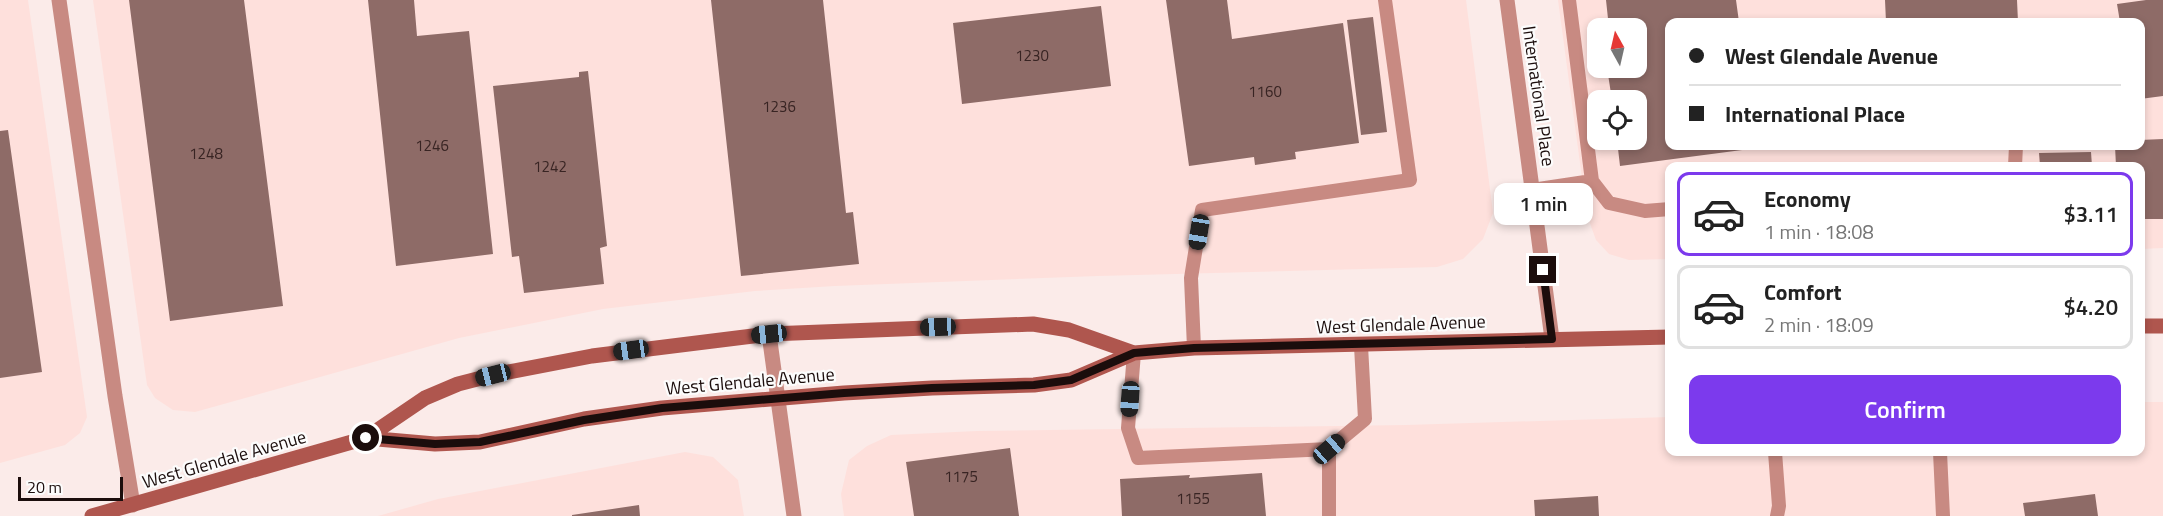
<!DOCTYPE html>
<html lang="en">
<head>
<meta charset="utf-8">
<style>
  body { margin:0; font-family:"Titillium Web",sans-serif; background:#f2f2f2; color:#222; height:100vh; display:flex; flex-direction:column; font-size:22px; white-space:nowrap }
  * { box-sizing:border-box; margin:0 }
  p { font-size:20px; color:#767676 }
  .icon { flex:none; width:33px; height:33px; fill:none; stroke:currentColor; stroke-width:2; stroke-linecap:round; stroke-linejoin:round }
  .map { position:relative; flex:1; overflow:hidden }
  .side { position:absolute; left:1665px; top:162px; width:480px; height:294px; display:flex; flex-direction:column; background:#fff; border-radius:12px; box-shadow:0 3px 9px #0003 }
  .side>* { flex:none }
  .banner { position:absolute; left:1665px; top:18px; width:480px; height:132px; border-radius:12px; box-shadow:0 3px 9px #0003; display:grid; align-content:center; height:132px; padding:0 24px; background:#fff }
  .needle { width:39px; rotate:352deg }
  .fabs { position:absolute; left:1587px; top:18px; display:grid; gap:12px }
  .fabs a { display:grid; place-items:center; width:60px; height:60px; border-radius:12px; background:#fff; box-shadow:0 3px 9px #0003; font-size:30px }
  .scale { position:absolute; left:18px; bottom:15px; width:105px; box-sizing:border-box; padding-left:6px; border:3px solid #1b0d0c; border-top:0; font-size:16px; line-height:21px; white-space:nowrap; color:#1b0d0c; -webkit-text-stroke:4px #fcfcfc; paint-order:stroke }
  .end { position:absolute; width:27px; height:27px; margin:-14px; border:8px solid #1b0d0c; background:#fff; box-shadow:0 0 0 3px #fff }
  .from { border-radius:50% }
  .bubble { position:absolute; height:42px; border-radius:12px; background:#fff; box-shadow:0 3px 9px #0003; font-size:20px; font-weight:600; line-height:42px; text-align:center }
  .car { position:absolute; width:18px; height:36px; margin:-18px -9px; border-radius:8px; box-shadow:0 0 4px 2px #0007; background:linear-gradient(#222 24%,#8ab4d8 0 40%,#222 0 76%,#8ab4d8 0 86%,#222 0) }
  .banner b { display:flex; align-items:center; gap:21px; height:57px; font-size:22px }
  .banner b+b { border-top:2px solid #e0e0e0 }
  .banner i { width:15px; height:15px; background:#222 }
  ul { padding:10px 0 0; list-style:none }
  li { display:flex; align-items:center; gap:18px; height:84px; margin:0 12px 9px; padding:0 12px; border:3px solid #e0e0e0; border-radius:12px }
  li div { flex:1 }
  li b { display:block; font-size:22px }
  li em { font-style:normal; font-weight:600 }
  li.current { border-color:#7c3aed }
  li>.icon { width:54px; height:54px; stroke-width:1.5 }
  .action { display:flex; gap:12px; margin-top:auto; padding:12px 24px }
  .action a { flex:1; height:69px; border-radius:12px; background:#7c3aed; color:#fff; font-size:24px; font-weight:600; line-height:69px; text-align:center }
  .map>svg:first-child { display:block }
  .built { fill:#fee0dc; fill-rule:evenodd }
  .building { fill:#8e6b67 }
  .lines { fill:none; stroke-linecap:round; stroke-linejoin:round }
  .service { stroke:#c88a82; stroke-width:14 }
  .minor { stroke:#c88a82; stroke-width:15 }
  .tertiary { stroke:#c88a82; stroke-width:15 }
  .secondary { stroke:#af564e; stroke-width:15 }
  .route { stroke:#1b0d0c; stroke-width:8 }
  .labels { text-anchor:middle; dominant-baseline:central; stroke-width:4.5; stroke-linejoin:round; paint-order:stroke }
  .number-label { font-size:15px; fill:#382423 }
  .street-label { font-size:18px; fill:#1b0d0c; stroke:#fcfcfc }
</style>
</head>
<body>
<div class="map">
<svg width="2163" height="516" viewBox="0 0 2163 516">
  <rect width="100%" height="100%" fill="#fbebe9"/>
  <path class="built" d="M 0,0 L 28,0 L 87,417 L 80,433 L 65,445 L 0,463 Z
    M 93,0 L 1466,0 L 1493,213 L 1483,239 L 1463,259 L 1437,267 L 1098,276 L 835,286 L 755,291 L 603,309 L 459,338 L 195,412 L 173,410 L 155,398 L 147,385 Z
    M 1558,0 L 2163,0 L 2163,248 L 2141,249 L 2140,166 L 1670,166 L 1669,259 L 1629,260 L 1609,254 L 1596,240 L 1587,215 ZM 1670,22 L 2140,22 L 2140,146 L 1670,146 ZM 1598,28 L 1636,28 L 1636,68 L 1598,68 ZM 1598,100 L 1636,100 L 1636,140 L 1598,140 Z
    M 2141,402 L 2163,402 L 2163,516 L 844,516 L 841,494 L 849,460 L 867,446 L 891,435 L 977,431 L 1406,425 L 1669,417 L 1670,452 L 2140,452 Z
    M 685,452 L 713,457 L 738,480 L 744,516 L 378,516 L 438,499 Z"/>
  <path class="building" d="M 129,0 L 244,0 L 283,306 L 170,321 Z
    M 368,0 L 414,0 L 417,36 L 469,31 L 493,254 L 396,266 Z
    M 711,0 L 823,0 L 846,213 L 853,212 L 859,264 L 741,276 Z
    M 1166,0 L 1227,0 L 1232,39 L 1343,23 L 1359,143 L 1295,152 L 1296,159 L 1255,165 L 1254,157 L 1189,166 Z
    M 1606,0 L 1736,0 L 1739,22 L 1670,22 L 1670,146 L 1765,147 L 1620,166 L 1617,140 L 1636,140 L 1636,100 L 1612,100 L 1607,68 L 1636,68 L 1636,28 L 1609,28 Z
    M 1885,0 L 2017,0 L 2018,22 L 1886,22 Z
    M 2146,0 L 2163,0 L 2163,96 L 2140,99 L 2140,22 L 2120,22 L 2117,4 Z
    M 1101,6 L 1111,86 L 962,104 L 953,23 Z
    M 1373,17 L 1387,132 L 1361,135 L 1347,20 Z
    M 588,71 L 607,246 L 600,248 L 604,284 L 524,293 L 519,256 L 512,257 L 493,86 L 579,77 L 579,72 Z
    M 8,130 L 42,372 L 0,378 L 0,131 Z
    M 2163,139 L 2163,219 L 2140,219 L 2140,166 L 2116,166 L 2115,146 L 2140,146 L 2140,140 Z
    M 2091,152 L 2092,166 L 2040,166 L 2039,153 Z
    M 1010,448 L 1019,516 L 914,516 L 906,462 Z
    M 1262,473 L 1266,516 L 1122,516 L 1120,479 L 1190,475 L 1189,478 Z
    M 2095,494 L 2098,516 L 2025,516 L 2023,503 Z
    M 1598,496 L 1599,516 L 1535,516 L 1534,500 Z
    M 639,505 L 640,516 L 572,516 L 572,515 Z"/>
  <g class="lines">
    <path class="service" d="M 1569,0 L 1592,181 L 1609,203 L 1645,211 L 1670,209
      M 2015,166 L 2016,146
      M 1532,190 L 1592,181
      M 1194,348 L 1191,278 L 1202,210 L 1410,180 L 1385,0
      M 1134,353 L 1128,428 L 1138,458 L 1329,449 L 1365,419 L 1361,346
      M 1775,452 L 1779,506 L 1777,516
      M 1940,452 L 1943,516
      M 1329,516 L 1329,449"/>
    <path class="minor" d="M 59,0 L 115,396 L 133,505
      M 1507,0 L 1552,339"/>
    <path class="tertiary" d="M 769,334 L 794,516"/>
    <path class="secondary" d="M 2140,326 L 2163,326
      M 366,438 L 435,444 L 480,442 L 584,419 L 662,408 L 844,393 L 932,388 L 1034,385 L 1071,380 L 1134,353 L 1194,348 L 1670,337
      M 92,516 L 366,438 L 425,398 L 458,384 L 493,375 L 592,356 L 769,334 L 1033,324 L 1069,330 L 1134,353"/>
  </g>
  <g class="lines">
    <path class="route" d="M 366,438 L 435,444 L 480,442 L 584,420 L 662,408 L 844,393 L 932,388 L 1034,385 L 1071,380 L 1134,353 L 1194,348 L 1552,339 L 1543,270"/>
  </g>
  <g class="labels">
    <g class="number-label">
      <text x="1032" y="55">1230</text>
      <text x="1265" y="91">1160</text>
      <text x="779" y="106">1236</text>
      <text x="432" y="145">1246</text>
      <text x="206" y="153">1248</text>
      <text x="550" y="166">1242</text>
      <text x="961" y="476">1175</text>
      <text x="1193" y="498">1155</text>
    </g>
    <g class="street-label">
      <text transform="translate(1539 96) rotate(82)">International Place</text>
      <text transform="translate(1401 324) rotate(-2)">West Glendale Avenue</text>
      <text transform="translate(750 381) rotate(-5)">West Glendale Avenue</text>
      <text transform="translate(224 459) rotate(-16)">West Glendale Avenue</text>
    </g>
  </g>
</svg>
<div class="fabs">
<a><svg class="needle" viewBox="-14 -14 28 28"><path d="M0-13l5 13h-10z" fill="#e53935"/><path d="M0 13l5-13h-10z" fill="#767676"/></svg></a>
<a><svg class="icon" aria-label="locate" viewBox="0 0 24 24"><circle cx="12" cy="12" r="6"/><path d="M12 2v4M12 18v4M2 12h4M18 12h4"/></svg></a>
</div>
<div class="scale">20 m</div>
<i class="end from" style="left:366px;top:438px"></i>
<i class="end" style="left:1543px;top:270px"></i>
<div class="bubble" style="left:1494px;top:183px;width:99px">1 min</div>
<i class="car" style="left:1199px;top:232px;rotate:189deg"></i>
<i class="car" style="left:938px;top:327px;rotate:268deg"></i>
<i class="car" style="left:769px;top:334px;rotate:264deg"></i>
<i class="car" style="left:631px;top:350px;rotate:262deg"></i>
<i class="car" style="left:493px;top:375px;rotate:256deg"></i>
<i class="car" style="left:1130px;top:399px;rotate:184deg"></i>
<i class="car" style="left:1329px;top:449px;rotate:49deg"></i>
<div class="banner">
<b><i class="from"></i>West Glendale Avenue</b>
<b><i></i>International Place</b>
</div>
<section class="side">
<ul>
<li class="current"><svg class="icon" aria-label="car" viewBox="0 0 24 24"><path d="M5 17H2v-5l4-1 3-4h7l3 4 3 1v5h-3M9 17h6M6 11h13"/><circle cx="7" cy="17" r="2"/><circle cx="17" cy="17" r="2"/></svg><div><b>Economy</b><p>1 min · 18:08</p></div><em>$3.11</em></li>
<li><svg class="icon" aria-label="car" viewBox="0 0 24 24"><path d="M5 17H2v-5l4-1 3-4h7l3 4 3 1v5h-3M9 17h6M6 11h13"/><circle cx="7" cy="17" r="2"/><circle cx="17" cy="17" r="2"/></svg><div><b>Comfort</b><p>2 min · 18:09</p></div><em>$4.20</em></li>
</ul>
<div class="action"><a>Confirm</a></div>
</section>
</div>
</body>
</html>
